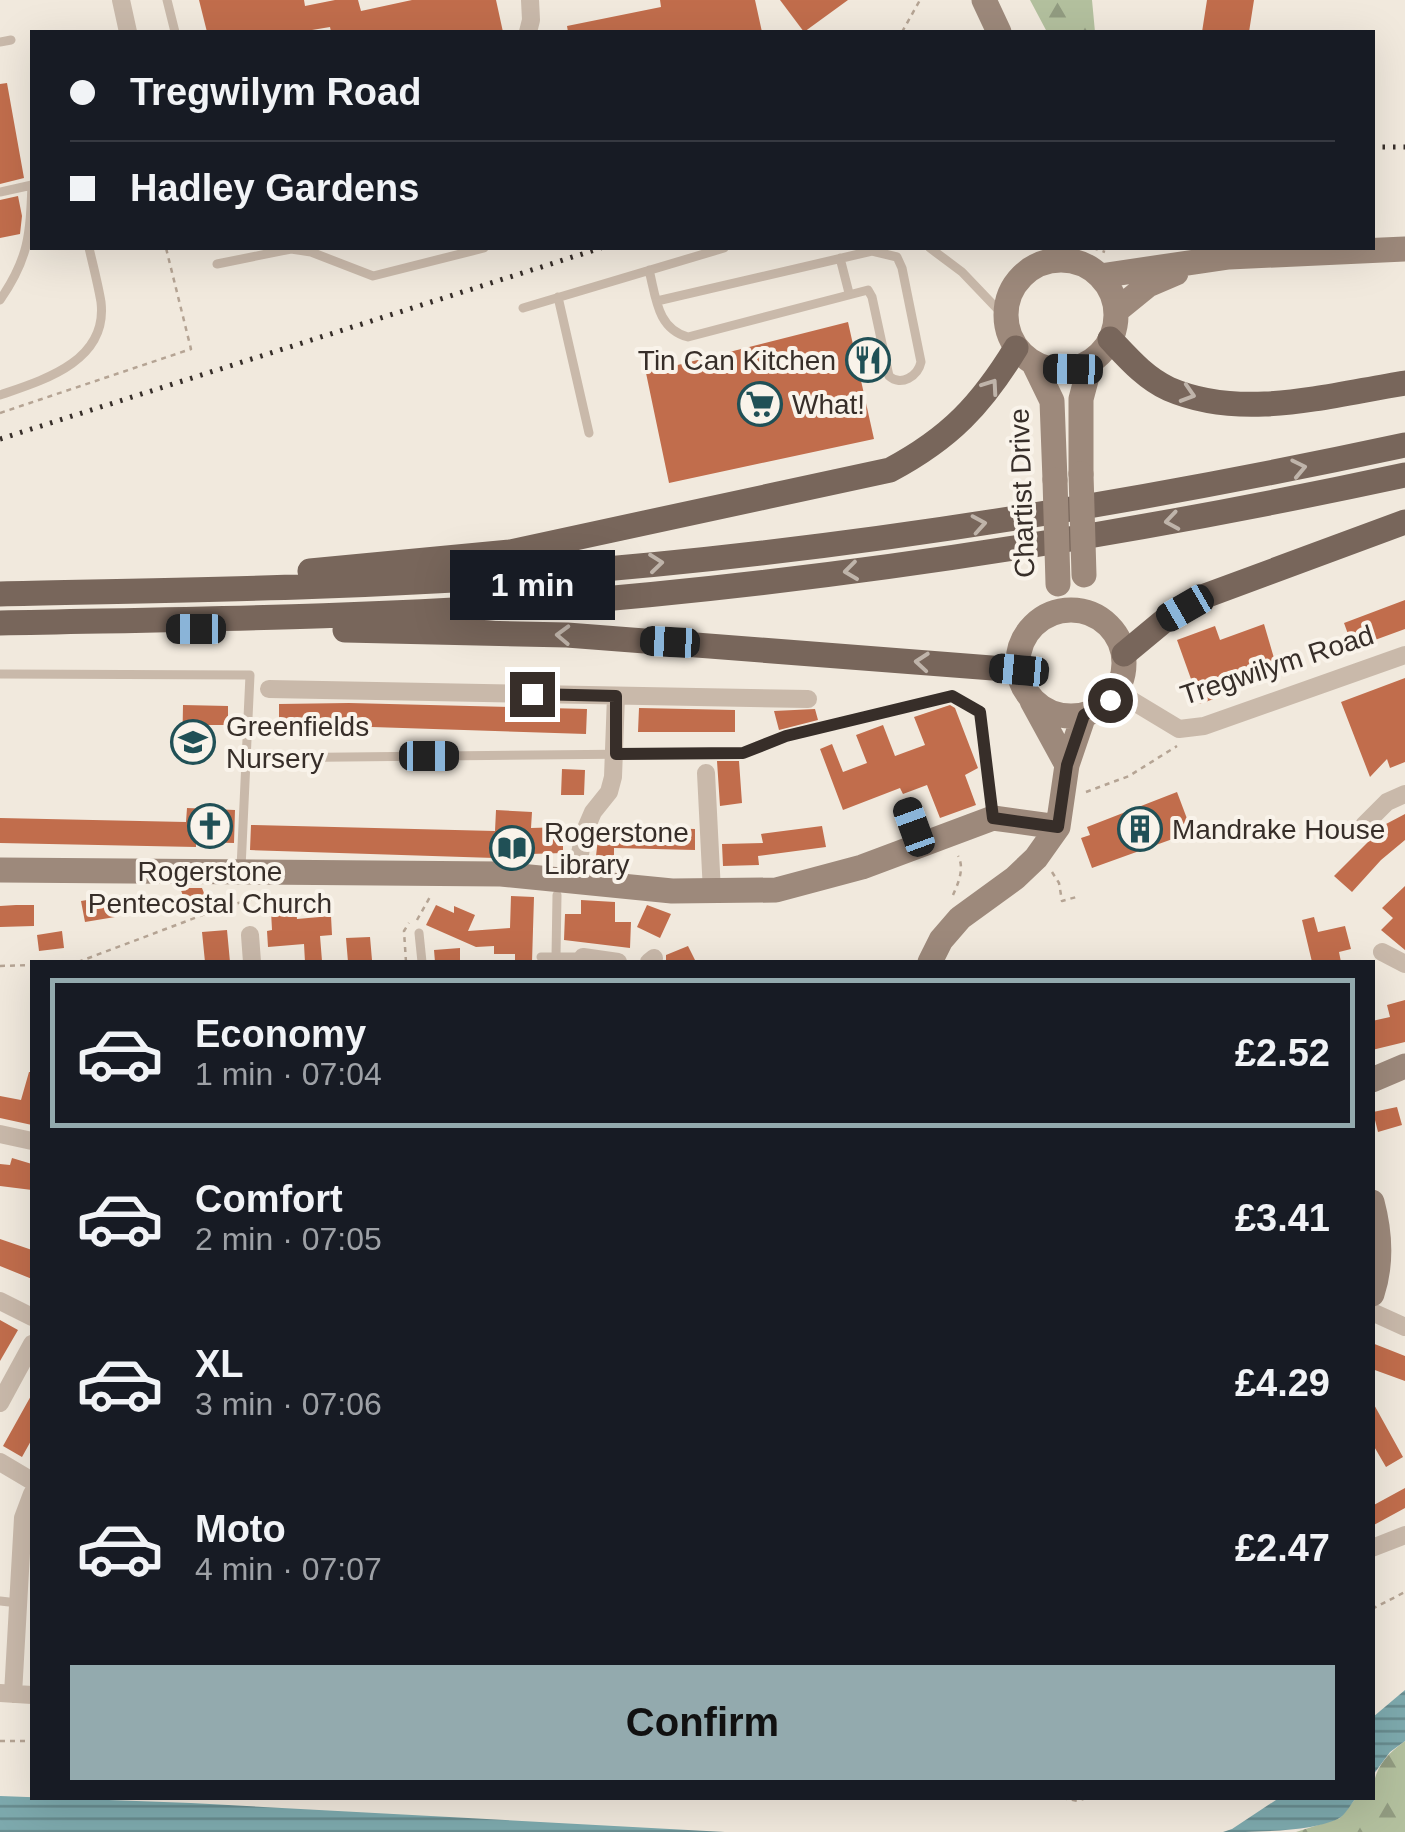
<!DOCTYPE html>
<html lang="en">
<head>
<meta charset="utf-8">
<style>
  body { margin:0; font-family:Arial,sans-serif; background:#242831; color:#f1f3f6; height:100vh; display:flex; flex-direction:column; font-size:38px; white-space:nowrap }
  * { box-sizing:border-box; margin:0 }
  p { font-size:32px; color:#9ea1a6 }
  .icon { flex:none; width:55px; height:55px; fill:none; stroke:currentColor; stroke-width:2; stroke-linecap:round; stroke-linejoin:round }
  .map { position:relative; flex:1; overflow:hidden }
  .drawer { position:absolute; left:30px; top:960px; width:1345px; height:840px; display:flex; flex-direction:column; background:#171b24; border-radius:0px; box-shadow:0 10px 40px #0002 }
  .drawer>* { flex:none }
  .hud { position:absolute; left:30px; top:30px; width:1345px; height:220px; border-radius:0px; box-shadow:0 10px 40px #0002; display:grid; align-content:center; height:220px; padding:0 40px; background:#171b24 }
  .end { position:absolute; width:45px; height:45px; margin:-22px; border:12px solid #372e29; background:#fff; box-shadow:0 0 0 5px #fff }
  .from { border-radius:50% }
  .bubble { position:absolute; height:70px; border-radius:0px; background:#171b24; box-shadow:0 10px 40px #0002; font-size:32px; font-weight:800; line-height:70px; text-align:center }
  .car { position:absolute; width:30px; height:60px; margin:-30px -15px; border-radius:12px; box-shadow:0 0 8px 2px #0007; background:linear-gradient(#222 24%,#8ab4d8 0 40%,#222 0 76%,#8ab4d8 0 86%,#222 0) }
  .hud b { display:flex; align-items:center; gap:35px; height:95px; font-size:38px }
  .hud b+b { border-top:2px solid #363941 }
  .hud i { width:25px; height:25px; background:#f1f3f6 }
  ul { padding:18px 0 0; list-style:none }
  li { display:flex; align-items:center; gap:30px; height:150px; margin:0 20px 15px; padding:0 20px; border:5px solid transparent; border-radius:0px }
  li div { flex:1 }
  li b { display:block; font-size:38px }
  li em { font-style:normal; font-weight:800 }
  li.selected { border-color:#93aaae }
  li>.icon { width:90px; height:90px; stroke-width:1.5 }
  .primary-button { display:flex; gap:20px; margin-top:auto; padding:20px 40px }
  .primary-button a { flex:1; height:115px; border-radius:0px; background:#93aaae; color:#111; font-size:40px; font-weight:800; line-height:115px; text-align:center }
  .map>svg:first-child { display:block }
  .forest { fill:url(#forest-firs) }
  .water { fill:url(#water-rules) }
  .building { fill:#c16d4c }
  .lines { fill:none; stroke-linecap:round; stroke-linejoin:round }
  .path { stroke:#b5a494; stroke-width:2.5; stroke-dasharray:5 5; stroke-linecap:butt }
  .lane { stroke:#c9b9aa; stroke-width:9 }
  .street { stroke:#c9b9aa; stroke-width:18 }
  .secondary { stroke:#9d897b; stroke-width:25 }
  .primary { stroke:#78665b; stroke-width:25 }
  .rail { stroke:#372e29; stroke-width:5; stroke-dasharray:2.5 8; stroke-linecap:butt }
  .secondary-bridge { stroke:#9d897b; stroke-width:25 }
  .oneway { stroke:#bfb4aa }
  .route { stroke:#372e29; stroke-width:12 }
  .labels { text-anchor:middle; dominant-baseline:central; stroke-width:8; stroke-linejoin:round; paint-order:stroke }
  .poi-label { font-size:28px; fill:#372e29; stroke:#f9f3ea; text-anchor:start }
  .street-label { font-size:28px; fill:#372e29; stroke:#f9f3ea }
</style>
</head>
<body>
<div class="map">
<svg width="1405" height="1832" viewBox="0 0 1405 1832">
  <defs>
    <pattern id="forest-firs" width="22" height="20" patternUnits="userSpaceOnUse" patternTransform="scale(2.5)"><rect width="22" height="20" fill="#b3c09e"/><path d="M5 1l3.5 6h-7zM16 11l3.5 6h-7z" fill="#929c81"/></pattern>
    <pattern id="water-rules" width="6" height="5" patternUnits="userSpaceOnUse" patternTransform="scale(2.5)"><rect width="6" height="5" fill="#7da9ad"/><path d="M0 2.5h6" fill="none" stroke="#678a8d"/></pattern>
  </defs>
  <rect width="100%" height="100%" fill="#f1e9dd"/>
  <path class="forest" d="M 1030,0 L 1092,0 L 1095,32 L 1047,32 Z
    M 1405,1741 L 1405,1832 L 1296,1832 L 1340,1818 L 1356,1798 L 1372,1798 C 1373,1771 1383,1757 1405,1741 Z"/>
  <path class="water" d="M 1405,1690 L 1405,1741 L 1390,1752 L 1373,1775 L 1373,1717 Z
    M 0,1796 L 191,1803 L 725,1832 L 0,1832 Z
    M 1279,1798 L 1356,1798 C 1351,1804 1347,1812 1341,1817 C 1317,1832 1254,1832 1223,1832 L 1232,1829 Z"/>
  <path class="building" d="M 199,0 L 304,0 L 305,6 L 335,0 L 358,0 L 361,11 L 412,0 L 496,0 L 503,32 L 331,32 L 330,27 L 300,32 L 207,32 Z
    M 660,0 L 755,0 L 762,32 L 568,32 L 567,26 L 661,7 Z
    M 780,0 L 848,0 L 804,32 Z
    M 1207,0 L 1254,0 L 1249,32 L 1202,32 Z
    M 7,83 L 24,178 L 0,184 L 0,84 Z
    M 18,196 L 22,216 L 20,234 L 0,238 L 0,200 Z
    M 848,322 L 874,439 L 669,483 L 646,373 Z
    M 1405,600 L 1405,629 L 1353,648 L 1344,623 Z
    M 1264,624 L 1279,675 L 1200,704 L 1177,640 L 1215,626 L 1220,640 Z
    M 1405,678 L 1405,762 L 1390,768 L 1387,759 L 1370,777 L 1341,702 Z
    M 349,703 L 587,709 L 586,734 L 372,727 L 279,729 L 279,704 Z
    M 183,705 L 228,706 L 228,725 L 205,725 L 204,760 L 182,759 Z
    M 950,705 L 955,708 L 978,768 L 965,775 L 976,805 L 940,818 L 927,785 L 903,794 L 900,788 L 843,810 L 820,749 L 832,744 L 843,772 L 867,763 L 856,735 L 883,725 L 895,756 L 925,745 L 914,717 Z
    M 639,708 L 735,710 L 735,732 L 638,732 Z
    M 815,709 L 818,720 L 779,730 L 774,711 Z
    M 717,761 L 739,761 L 742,803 L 720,806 Z
    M 562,769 L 585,770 L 584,795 L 561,795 Z
    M 1177,792 L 1192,832 L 1092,868 L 1081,838 L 1090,835 L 1087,827 Z
    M 187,808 L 235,810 L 234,843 L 196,842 L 196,847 L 0,843 L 0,818 L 186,822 Z
    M 496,810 L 532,812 L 531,828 L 563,827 L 563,853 L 530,854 L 529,859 L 250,850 L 251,825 L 495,831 Z
    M 1405,814 L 1405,840 L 1381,860 L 1352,892 L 1334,876 L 1386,824 Z
    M 822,826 L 826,847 L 758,856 L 759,865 L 723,866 L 722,844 L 763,843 L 761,834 Z
    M 625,827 L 695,829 L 695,850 L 614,848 L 614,856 L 596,856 L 599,830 L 625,830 Z
    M 1405,886 L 1405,950 L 1381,930 L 1393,918 L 1382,908 Z
    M 180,888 L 202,888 L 209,906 L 190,913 Z
    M 111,896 L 115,917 L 85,922 L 81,901 Z
    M 511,896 L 534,897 L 532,962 L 515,962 L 515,954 L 494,954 L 494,946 L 476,947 L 426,925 L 436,905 L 454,913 L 454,906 L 475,915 L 468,931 L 510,928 Z
    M 581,900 L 615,902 L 615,922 L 631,922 L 630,948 L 564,940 L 565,914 L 581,914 Z
    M 16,905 L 34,905 L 34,926 L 0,927 L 0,906 Z
    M 647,905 L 671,914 L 660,938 L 637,927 Z
    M 296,909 L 297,919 L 331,916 L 332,935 L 320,936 L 322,961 L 305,962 L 304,944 L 268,947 L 267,931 L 272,930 L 271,911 Z
    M 1314,917 L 1318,932 L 1345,926 L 1351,949 L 1339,952 L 1341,962 L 1312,962 L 1302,920 Z
    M 227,930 L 230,962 L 205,962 L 202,932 Z
    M 62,931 L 64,948 L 39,951 L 37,935 Z
    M 370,937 L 372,960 L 348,962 L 346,938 Z
    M 688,946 L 696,962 L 666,962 L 666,955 Z
    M 460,948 L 460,962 L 435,962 L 434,950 Z
    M 1405,1000 L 1405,1042 L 1372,1050 L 1372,1021 L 1390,1017 L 1387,1005 Z
    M 29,1072 L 32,1072 L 32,1125 L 0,1118 L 0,1096 L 21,1100 Z
    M 1397,1107 L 1402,1125 L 1378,1132 L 1373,1112 Z
    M 12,1158 L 32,1164 L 32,1190 L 0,1186 L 0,1164 L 10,1165 Z
    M 0,1239 L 32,1250 L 32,1279 L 0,1266 Z
    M 0,1320 L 18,1330 L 0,1361 Z
    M 1372,1343 L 1405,1356 L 1405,1381 L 1372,1369 Z
    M 32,1394 L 32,1439 L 22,1457 L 3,1446 Z
    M 1372,1401 L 1403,1457 L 1386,1467 L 1372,1443 Z
    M 1405,1488 L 1405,1508 L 1372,1526 L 1372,1506 Z"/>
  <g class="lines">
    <path class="path" d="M 902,32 L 920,0
      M 1093,248 L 1105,252
      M 0,413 L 191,349 L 166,248
      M 1086,792 L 1129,776 L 1177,746
      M 1052,872 L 1059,883 L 1062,901 L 1080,896
      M 953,895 C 958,884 965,868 958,856
      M 417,920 L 430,897
      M 78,962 L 224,907 L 270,894
      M 406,962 L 404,931 L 409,923
      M 0,966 L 32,965
      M 1372,1609 L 1405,1592
      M 0,1741 L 32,1741
      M 1062,1798 L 1078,1801 L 1086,1798"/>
    <path class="lane" d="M 167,0 L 175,32
      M 0,42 L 11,40
      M 0,192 L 32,185
      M 930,248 L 962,272 L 1005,317
      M 840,258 L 849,293
      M 217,264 L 291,249 L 311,252 L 373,276 L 484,248
      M 649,270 C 656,297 657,329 688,337 L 868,290 L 872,297 L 889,376 C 901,387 918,376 921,362 L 902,268 L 897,257 L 872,251 L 657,301
      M 558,297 L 589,433
      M 0,300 C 29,258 30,235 32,185
      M 523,308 L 724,248
      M 0,395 C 44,380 108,361 101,302 C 98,284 93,265 89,248
      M 0,674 L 250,675 L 241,868
      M 248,758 L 743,753 L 786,736 L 951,696 L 980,712 L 992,814
      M 906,808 L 920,843
      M 419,933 L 422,962
      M 541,957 L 583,957
      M 556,957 L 557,895
      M 0,1601 L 18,1603"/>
    <path class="street" d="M 121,0 L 128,32
      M 528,32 L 531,20 L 530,0
      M 269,689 L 808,699
      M 1116,691 L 1179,729 L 1204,726 L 1405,655
      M 706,773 L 712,892
      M 1364,825 L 1387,802 L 1405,794
      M 575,880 L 584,833 L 593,812 L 609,792 L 613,777 L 616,696
      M 250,935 L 252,962
      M 1382,952 L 1405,964
      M 583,957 L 618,962
      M 649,962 L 654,958
      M 0,1134 L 32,1141
      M 0,1301 L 32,1317
      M 1372,1312 L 1405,1327
      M 0,1403 L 32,1344
      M 0,1462 L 32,1481
      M 1372,1548 L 1405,1535
      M 0,1693 L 32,1695
      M 13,1694 L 23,1518 L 32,1494"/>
    <path class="secondary" d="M 984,0 L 999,32
      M1006 315a55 55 0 1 1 110 0a55 55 0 1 1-110 0Z
      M 1100,276 L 1229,257 L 1405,249
      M 1116,311 L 1148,285 L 1176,273
      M 1034,364 L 1052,401 L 1055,480
      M 1081,474 L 1081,399 L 1091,361
      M1018 663a53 53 0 1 1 106 0a53 53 0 1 1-106 0Z
      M 1032,701 L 1067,765
      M 0,870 L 501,874 L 672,891 L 776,890 L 862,867 L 993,818 L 1058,827
      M 930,962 L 941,940 L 960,918 L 1015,878 L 1036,858 L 1058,827 L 1067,765 L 1084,715
      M 1372,1080 L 1405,1066
      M 1372,1202 C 1380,1232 1382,1264 1372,1294"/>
    <path class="primary" d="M 1110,339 C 1128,358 1145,378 1169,389 C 1243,421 1329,395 1405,383
      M 310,571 L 510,552 L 890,470 C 950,438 981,405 1016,348
      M 0,594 C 182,590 364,588 545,574 C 834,552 1121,506 1405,445
      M 0,623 C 182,619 363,618 545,604 C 834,581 1122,536 1405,475
      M 345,630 L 567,635 L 1019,670
      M 1124,654 L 1165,620 L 1205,596 L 1405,522"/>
    <path class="rail" d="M 1372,147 L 1405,147
      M 0,439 L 601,248"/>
    <path class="secondary-bridge" d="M 1081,474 L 1084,575
      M 1055,480 L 1058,584"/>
  </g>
  <defs><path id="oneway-chevron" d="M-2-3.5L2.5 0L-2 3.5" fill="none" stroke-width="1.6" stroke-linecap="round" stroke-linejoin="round" transform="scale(2.5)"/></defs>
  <g class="oneway">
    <use href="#oneway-chevron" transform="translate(991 386) rotate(-55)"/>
    <use href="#oneway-chevron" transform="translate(1188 394) rotate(17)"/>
    <use href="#oneway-chevron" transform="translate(1299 468) rotate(-12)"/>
    <use href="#oneway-chevron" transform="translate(1172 521) rotate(171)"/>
    <use href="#oneway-chevron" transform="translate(979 524) rotate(-10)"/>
    <use href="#oneway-chevron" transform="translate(656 563) rotate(-6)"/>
    <use href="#oneway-chevron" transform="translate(851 571) rotate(173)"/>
    <use href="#oneway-chevron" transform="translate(563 635) rotate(-178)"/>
    <use href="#oneway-chevron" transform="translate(922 662) rotate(-175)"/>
  </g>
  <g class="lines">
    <path class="route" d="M 532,694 L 616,696 L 616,754 L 743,753 L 786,736 L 952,696 L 980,712 L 993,818 L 1058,827 L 1067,765 L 1084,715 L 1110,700"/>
  </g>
  <defs>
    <g id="restaurant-ring" transform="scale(2.25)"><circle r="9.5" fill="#f9f3ea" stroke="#205056" stroke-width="1.5"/><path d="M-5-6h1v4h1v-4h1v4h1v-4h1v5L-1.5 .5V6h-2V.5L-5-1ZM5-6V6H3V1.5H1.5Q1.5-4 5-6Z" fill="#205056"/></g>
    <g id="supermarket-ring" transform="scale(2.25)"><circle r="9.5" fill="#f9f3ea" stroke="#205056" stroke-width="1.5"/><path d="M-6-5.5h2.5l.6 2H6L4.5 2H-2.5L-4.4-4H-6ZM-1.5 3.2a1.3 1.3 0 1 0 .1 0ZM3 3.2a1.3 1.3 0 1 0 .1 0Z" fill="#205056"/></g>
    <g id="school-ring" transform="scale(2.25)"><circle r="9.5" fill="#f9f3ea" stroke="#205056" stroke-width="1.5"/><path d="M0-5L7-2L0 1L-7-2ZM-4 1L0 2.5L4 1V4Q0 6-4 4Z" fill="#205056"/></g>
    <g id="church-ring" transform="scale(2.25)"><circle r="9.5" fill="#f9f3ea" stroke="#205056" stroke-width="1.5"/><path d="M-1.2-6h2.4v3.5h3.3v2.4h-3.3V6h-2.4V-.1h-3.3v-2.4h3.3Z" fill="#205056"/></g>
    <g id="building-ring" transform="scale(2.25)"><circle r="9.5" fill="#f9f3ea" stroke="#205056" stroke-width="1.5"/><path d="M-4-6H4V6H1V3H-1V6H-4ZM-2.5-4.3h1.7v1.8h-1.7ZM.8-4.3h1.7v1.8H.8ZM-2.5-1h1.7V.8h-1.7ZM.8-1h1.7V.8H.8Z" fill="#205056"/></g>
    <g id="library-ring" transform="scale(2.25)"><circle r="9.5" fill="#f9f3ea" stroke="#205056" stroke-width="1.5"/><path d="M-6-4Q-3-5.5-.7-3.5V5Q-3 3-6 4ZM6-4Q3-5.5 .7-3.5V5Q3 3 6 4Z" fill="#205056"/></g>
  </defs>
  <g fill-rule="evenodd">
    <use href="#restaurant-ring" x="868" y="360"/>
    <use href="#supermarket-ring" x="760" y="404"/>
    <use href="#school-ring" x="193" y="742"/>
    <use href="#church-ring" x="210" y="826"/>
    <use href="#building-ring" x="1140" y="829"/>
    <use href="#library-ring" x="512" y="848"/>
  </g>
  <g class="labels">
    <g class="poi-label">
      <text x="836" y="360" text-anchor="end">Tin Can Kitchen</text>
      <text x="792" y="404">What!</text>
      <text x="226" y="726">Greenfields<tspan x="226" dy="32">Nursery</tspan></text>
      <text x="1172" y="829">Mandrake House</text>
      <text x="544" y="832">Rogerstone<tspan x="544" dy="32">Library</tspan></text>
      <text x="210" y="871" text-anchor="middle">Rogerstone<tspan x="210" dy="32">Pentecostal Church</tspan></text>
    </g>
    <g class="street-label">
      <text transform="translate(1022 493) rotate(-92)">Chartist Drive</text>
      <text transform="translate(1277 665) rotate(-18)">Tregwilym Road</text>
    </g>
  </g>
</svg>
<i class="end from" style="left:1110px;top:700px"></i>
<i class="end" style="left:532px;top:694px"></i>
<div class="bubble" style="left:450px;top:550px;width:165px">1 min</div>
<i class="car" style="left:1073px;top:369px;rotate:271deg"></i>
<i class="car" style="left:1185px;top:608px;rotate:240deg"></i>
<i class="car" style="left:196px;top:629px;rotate:270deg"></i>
<i class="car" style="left:670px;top:642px;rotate:273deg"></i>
<i class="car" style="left:1019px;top:670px;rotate:275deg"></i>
<i class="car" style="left:429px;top:756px;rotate:90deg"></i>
<i class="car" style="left:914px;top:827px;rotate:340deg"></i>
<div class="hud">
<b><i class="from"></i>Tregwilym Road</b>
<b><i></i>Hadley Gardens</b>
</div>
<section class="drawer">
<ul>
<li class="selected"><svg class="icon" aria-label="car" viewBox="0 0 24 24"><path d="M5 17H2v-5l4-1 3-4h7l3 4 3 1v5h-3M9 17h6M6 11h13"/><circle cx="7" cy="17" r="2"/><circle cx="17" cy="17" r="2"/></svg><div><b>Economy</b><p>1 min · 07:04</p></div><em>£2.52</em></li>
<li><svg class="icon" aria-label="car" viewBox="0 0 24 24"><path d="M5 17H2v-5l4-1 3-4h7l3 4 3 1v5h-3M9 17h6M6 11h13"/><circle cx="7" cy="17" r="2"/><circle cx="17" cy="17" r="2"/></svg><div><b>Comfort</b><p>2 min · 07:05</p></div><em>£3.41</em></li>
<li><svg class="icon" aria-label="car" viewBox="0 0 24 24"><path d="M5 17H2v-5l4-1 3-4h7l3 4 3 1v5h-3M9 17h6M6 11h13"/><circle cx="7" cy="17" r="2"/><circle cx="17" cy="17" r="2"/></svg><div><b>XL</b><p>3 min · 07:06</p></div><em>£4.29</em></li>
<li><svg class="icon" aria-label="car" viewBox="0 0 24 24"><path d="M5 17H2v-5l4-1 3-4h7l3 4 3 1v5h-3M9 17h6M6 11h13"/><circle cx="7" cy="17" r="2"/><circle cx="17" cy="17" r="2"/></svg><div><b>Moto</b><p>4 min · 07:07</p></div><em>£2.47</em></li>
</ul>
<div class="primary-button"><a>Confirm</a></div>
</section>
</div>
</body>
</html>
